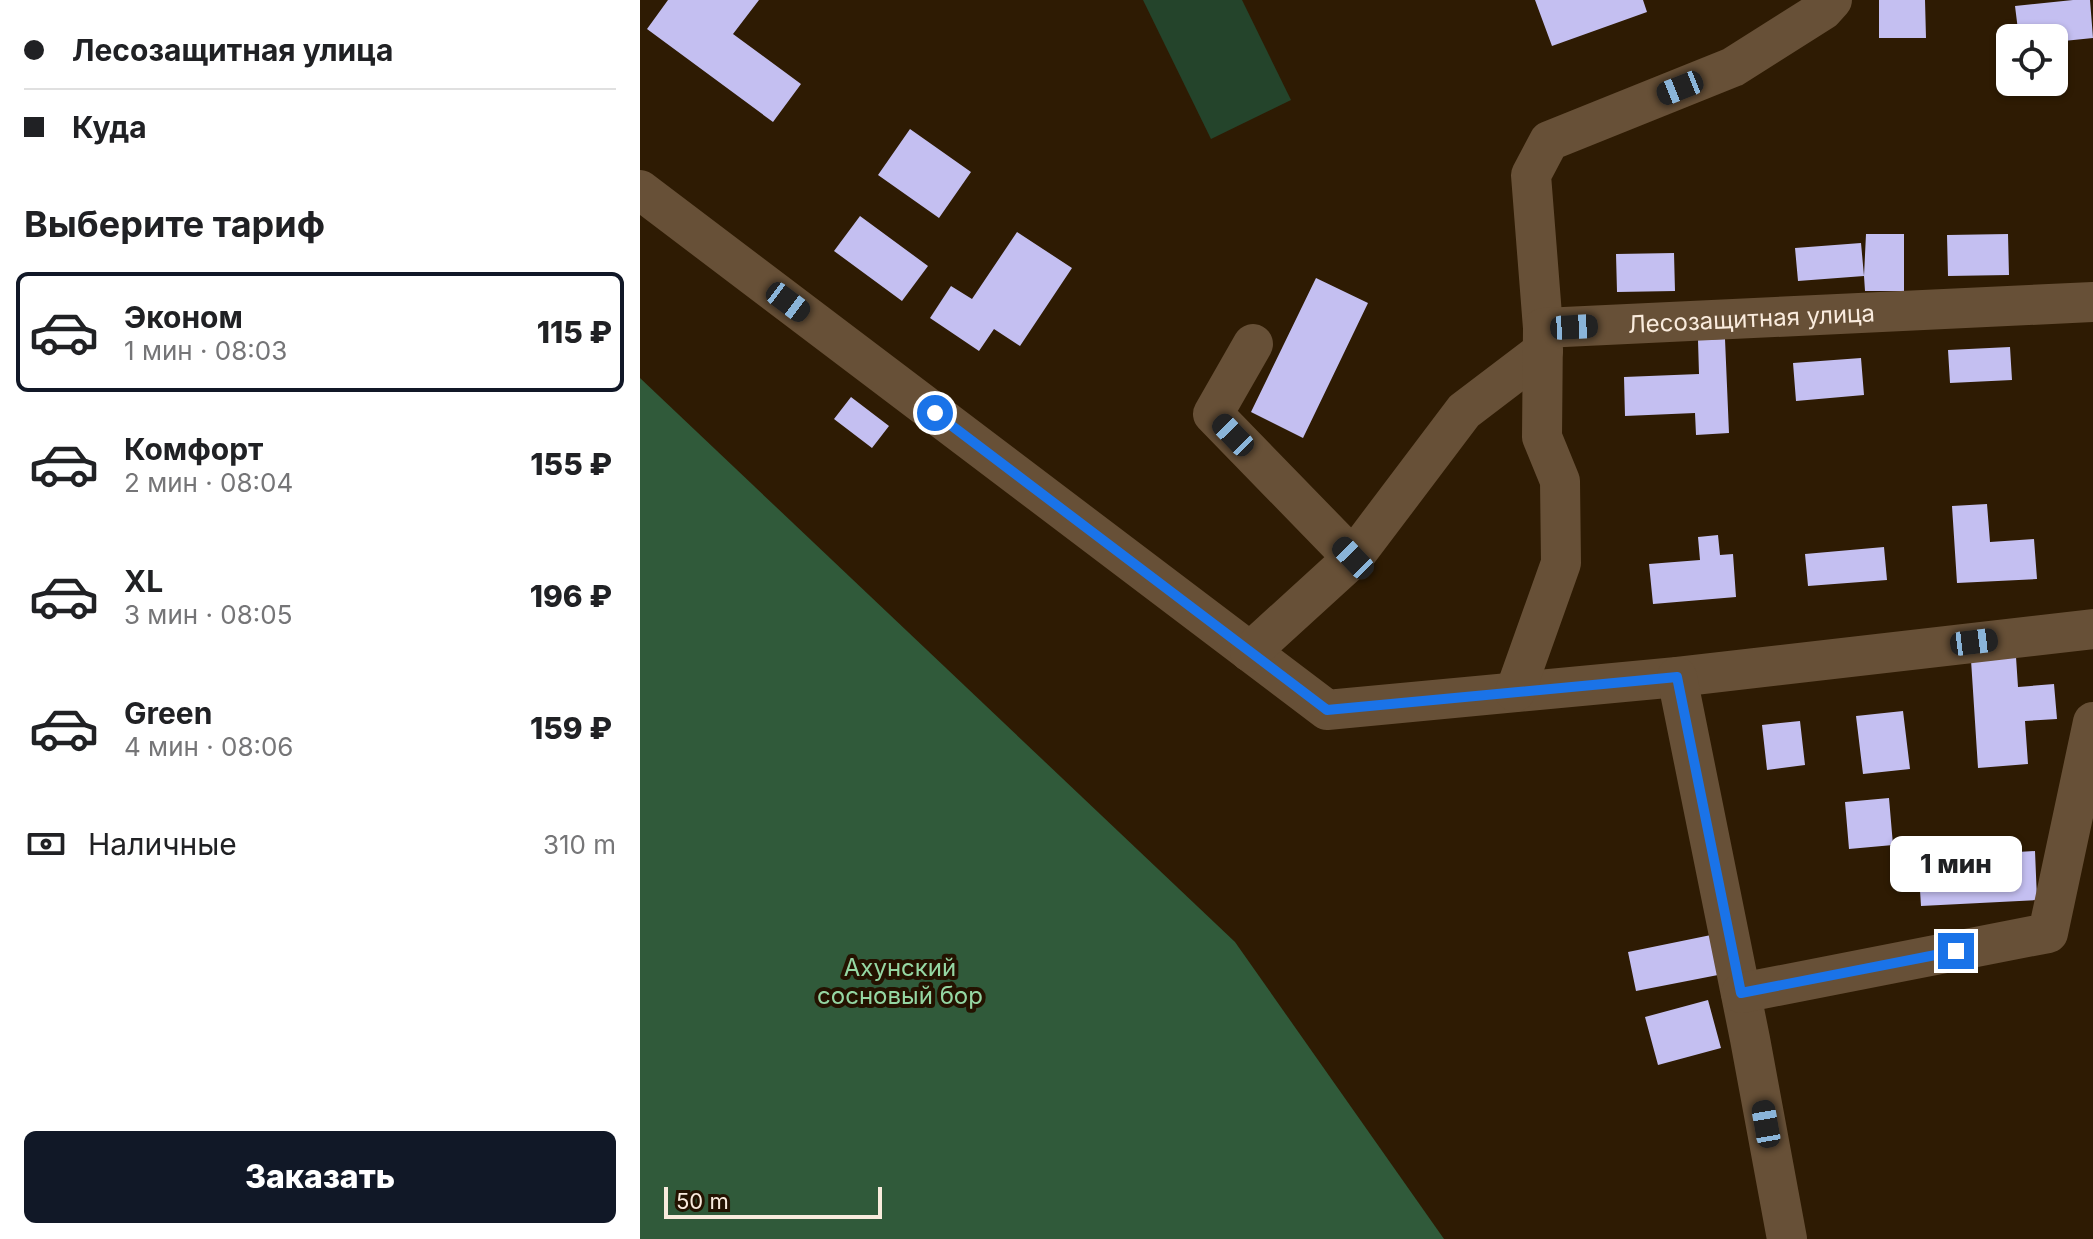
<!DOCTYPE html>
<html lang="ru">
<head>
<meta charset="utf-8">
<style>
  body { margin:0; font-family:Inter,sans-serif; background:#f2f2f2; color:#202124; height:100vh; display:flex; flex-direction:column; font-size:30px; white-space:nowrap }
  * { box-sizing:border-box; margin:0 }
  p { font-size:26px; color:#757577 }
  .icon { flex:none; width:44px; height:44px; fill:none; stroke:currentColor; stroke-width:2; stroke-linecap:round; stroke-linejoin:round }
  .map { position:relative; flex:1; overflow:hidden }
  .side { display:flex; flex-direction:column; background:#fff; width:640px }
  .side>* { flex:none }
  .guide { display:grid; align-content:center; height:176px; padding:0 24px; background:#fff }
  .tools { position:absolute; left:1356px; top:24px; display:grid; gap:16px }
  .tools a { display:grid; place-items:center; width:72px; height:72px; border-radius:12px; background:#fff; box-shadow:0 2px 6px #0004; font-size:40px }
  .scale { position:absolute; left:24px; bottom:20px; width:218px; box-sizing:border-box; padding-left:8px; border:4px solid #f9ebdd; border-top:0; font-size:22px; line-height:28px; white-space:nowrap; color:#f9ebdd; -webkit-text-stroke:6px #241200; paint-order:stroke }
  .end { position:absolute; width:36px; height:36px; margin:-18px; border:10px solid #1a73e8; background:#fff; box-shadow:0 0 0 4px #fff }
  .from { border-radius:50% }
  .bubble { position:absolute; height:56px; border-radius:12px; background:#fff; box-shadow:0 2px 6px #0004; font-size:26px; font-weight:800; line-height:56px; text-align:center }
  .car { position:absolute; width:24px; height:48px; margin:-24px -12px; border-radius:10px; box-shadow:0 0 6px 2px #0007; background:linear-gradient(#222 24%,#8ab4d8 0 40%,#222 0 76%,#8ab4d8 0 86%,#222 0) }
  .guide b { display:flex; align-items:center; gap:28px; height:76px; font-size:30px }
  .guide b+b { border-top:2px solid #e0e0e0 }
  .guide i { width:20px; height:20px; background:#202124 }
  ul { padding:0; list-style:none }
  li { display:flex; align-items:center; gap:24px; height:120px; margin:0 16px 12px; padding:0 8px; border:4px solid transparent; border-radius:12px }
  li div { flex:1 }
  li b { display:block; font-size:30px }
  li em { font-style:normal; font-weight:800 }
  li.on { border-color:#111827 }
  li>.icon { width:72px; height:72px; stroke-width:1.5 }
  h2 { padding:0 24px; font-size:36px; line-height:96px }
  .pay { display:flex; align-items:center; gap:20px; height:88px; padding:0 24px; font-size:30px }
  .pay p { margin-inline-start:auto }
  .action { display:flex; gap:16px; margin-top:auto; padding:16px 24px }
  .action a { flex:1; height:92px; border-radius:12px; background:#111827; color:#fff; font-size:32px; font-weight:800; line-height:92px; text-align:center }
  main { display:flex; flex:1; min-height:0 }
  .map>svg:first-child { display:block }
  .green { fill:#24442b }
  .forest { fill:#305a3a }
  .building { fill:#c4bff1 }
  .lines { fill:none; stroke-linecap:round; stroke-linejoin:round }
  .minor { stroke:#675037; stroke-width:40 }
  .route { stroke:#1a73e8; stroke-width:10 }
  .labels { text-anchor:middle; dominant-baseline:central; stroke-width:8; stroke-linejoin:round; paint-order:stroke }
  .street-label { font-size:24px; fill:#f9ebdd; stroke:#241200 }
  .park-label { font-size:24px; fill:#95d7a3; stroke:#241200 }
</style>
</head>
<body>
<main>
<section class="side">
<div class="guide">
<b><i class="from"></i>Лесозащитная улица</b>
<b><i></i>Куда</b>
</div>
<h2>Выберите тариф</h2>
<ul>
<li class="on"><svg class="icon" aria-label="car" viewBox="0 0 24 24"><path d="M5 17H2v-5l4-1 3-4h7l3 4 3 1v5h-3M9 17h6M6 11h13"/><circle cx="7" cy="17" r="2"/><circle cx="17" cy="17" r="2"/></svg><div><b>Эконом</b><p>1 мин · 08:03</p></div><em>115 ₽</em></li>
<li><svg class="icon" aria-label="car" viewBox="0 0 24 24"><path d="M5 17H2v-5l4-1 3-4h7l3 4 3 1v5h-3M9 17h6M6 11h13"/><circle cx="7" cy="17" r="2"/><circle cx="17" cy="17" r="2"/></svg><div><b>Комфорт</b><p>2 мин · 08:04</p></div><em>155 ₽</em></li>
<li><svg class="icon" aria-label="car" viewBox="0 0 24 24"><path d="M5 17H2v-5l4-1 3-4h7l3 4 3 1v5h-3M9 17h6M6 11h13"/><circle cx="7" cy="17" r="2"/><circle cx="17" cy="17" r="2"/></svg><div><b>XL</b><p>3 мин · 08:05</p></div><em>196 ₽</em></li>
<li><svg class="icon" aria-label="car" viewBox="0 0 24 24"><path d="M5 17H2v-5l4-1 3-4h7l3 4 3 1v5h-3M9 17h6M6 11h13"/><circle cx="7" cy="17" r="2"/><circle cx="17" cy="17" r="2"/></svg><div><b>Green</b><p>4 мин · 08:06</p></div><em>159 ₽</em></li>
</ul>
<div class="pay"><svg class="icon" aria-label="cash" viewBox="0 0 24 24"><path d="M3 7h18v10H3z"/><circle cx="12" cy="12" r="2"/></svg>Наличные<p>310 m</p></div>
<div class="action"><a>Заказать</a></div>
</section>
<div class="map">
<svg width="1453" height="1239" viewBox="0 0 1453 1239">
  <rect width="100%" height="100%" fill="#2e1b03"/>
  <path class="green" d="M 503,0 L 602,0 L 651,100 L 571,139 Z"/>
  <path class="forest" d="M 0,378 L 595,942 L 804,1239 L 0,1239 Z"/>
  <path class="building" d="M 28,0 L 119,0 L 93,34 L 161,84 L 133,122 L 7,29 Z
    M 895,0 L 1003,0 L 1007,12 L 912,46 Z
    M 1239,0 L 1285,0 L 1286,38 L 1239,38 Z
    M 1433,0 L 1450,0 L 1453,38 L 1414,42 L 1414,38 L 1379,38 L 1375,6 Z
    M 270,129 L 331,172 L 299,218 L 238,175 Z
    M 220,216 L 288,266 L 262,301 L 194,251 Z
    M 377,232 L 432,268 L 380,346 L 354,329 L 339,351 L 290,318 L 311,286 L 332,299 Z
    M 1226,234 L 1264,234 L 1264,291 L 1225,291 L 1224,276 Z
    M 1368,234 L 1369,275 L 1308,276 L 1307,235 Z
    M 1221,243 L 1224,276 L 1158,281 L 1155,248 Z
    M 1034,253 L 1035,291 L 977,292 L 976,254 Z
    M 676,278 L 728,303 L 663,438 L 611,412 Z
    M 1085,339 L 1089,433 L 1056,435 L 1055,413 L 985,416 L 984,377 L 1059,374 L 1058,340 Z
    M 1370,347 L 1372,380 L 1310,383 L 1308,350 Z
    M 1221,358 L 1224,395 L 1156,401 L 1153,363 Z
    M 211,397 L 249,426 L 232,448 L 194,419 Z
    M 1347,504 L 1350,542 L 1394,539 L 1397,579 L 1317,583 L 1312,506 Z
    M 1078,535 L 1080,555 L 1093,554 L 1096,597 L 1013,604 L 1009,564 L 1060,560 L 1058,537 Z
    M 1244,547 L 1247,580 L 1168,586 L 1165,554 Z
    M 1376,657 L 1378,687 L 1414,684 L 1417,719 L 1385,721 L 1388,764 L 1338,768 L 1331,660 Z
    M 1263,711 L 1270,769 L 1223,774 L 1216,716 Z
    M 1160,721 L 1165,765 L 1127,770 L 1122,725 Z
    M 1249,798 L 1253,845 L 1209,849 L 1205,802 Z
    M 1395,851 L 1397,900 L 1281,906 L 1278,858 Z
    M 1071,935 L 1078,975 L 996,991 L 988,952 Z
    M 1068,1000 L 1081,1048 L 1018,1065 L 1005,1017 Z"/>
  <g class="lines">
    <g class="minor">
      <path d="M 0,190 L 687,710 L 1037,677 L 1453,629"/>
      <path d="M 903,328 L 891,175 L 909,141 L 1093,67 L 1183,10 L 1192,0"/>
      <path d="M 613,344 L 573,414 L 713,558"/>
      <path d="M 610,652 L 713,558 L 824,411 L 903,351"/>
      <path d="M 1037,677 L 1110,1039 L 1147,1239"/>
      <path id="s1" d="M 875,692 L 921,563 L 920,481 L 902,437 L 903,328 L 1453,302"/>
      <path d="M 1101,993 L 1408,933 L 1453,722"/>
    </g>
  </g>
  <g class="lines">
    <path class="route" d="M 295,413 L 687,710 L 1037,677 L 1101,993 L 1316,951"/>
  </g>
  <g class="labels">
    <g class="street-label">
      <text stroke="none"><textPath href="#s1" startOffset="584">Лесозащитная улица</textPath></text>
    </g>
    <g class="park-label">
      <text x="260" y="967">Ахунский<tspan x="260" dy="28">сосновый бор</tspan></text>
    </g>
  </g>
</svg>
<div class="tools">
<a><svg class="icon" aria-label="locate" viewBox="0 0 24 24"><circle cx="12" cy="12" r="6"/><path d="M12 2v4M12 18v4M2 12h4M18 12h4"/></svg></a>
</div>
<div class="scale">50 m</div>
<i class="end from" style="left:295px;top:413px"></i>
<i class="end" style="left:1316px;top:951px"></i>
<div class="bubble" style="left:1250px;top:836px;width:132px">1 мин</div>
<i class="car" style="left:1040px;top:88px;rotate:248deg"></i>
<i class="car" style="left:148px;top:302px;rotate:127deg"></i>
<i class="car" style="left:934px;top:327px;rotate:87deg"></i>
<i class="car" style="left:593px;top:435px;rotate:316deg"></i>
<i class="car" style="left:713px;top:558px;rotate:316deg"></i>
<i class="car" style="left:1334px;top:642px;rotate:83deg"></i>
<i class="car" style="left:1126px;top:1124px;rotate:350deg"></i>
</div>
</main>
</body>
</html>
